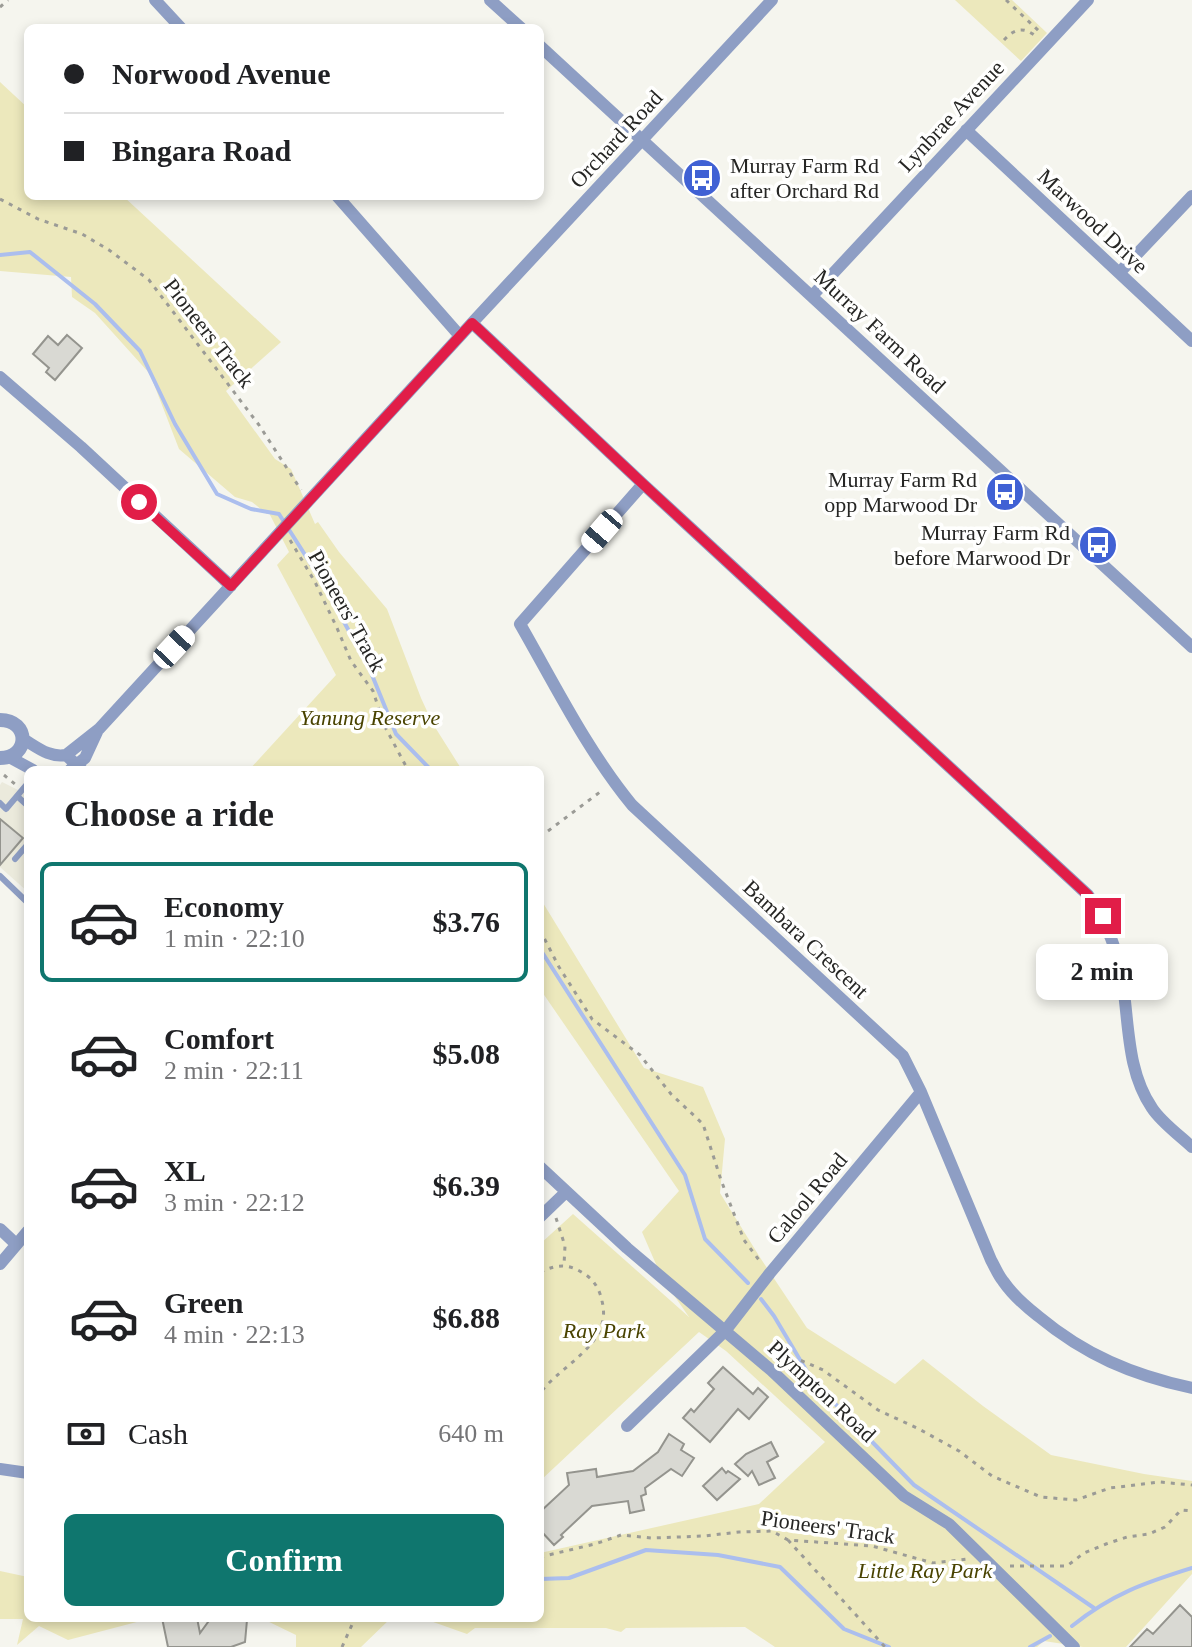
<!DOCTYPE html>
<html lang="en">
<head>
<meta charset="utf-8">
<style>
  body { margin:0; font-family:Georgia,serif; background:#f6f6f6; color:#202124; height:100vh; display:flex; flex-direction:column; font-size:30px; white-space:nowrap }
  * { box-sizing:border-box; margin:0 }
  p { font-size:26px; color:#757577 }
  .icon { flex:none; width:44px; height:44px; fill:none; stroke:currentColor; stroke-width:2; stroke-linecap:round; stroke-linejoin:round }
  .map { position:relative; flex:1; overflow:hidden }
  .side { position:absolute; left:24px; top:766px; width:520px; height:856px; display:flex; flex-direction:column; background:#fff; border-radius:12px; box-shadow:0 4px 12px #0003 }
  .side>* { flex:none }
  .guide { position:absolute; left:24px; top:24px; width:520px; height:176px; border-radius:12px; box-shadow:0 4px 12px #0003; display:grid; align-content:center; height:176px; padding:0 40px; background:#fff }
  .end { position:absolute; width:36px; height:36px; margin:-18px; border:10px solid #e11d48; background:#fff; box-shadow:0 0 0 4px #fff }
  .from { border-radius:50% }
  .bubble { position:absolute; height:56px; border-radius:12px; background:#fff; box-shadow:0 4px 12px #0003; font-size:26px; font-weight:800; line-height:56px; text-align:center }
  .car { position:absolute; width:24px; height:48px; margin:-24px -12px; border-radius:10px; box-shadow:0 0 6px 2px #0007; background:linear-gradient(#fff 24%,#345 0 40%,#fff 0 76%,#345 0 86%,#fff 0) }
  .guide b { display:flex; align-items:center; gap:28px; height:76px; font-size:30px }
  .guide b+b { border-top:2px solid #e0e0e0 }
  .guide i { width:20px; height:20px; background:#202124 }
  ul { padding:0; list-style:none }
  li { display:flex; align-items:center; gap:24px; height:120px; margin:0 16px 12px; padding:0 24px; border:4px solid transparent; border-radius:12px }
  li div { flex:1 }
  li b { display:block; font-size:30px }
  li em { font-style:normal; font-weight:800 }
  li.current { border-color:#0f766e }
  li>.icon { width:72px; height:72px; stroke-width:1.5 }
  h2 { padding:0 40px; font-size:36px; line-height:96px }
  .pay { display:flex; align-items:center; gap:20px; height:88px; padding:0 40px; font-size:30px }
  .pay p { margin-inline-start:auto }
  .cta { display:flex; gap:16px; margin-top:auto; padding:16px 40px }
  .cta a { flex:1; height:92px; border-radius:12px; background:#0f766e; color:#fff; font-size:32px; font-weight:800; line-height:92px; text-align:center }
  .map>svg:first-child { display:block }
  .built { fill:#ebeadc }
  .green { fill:#ece8bc }
  .lines { fill:none; stroke-linecap:round; stroke-linejoin:round }
  .stream { stroke:#abbeee; stroke-width:4 }
  .building { fill:#d9d9d3; stroke:#94948e; stroke-width:2 }
  .path { stroke:#9b9b96; stroke-width:3; stroke-dasharray:4 6; stroke-linecap:butt }
  .service { stroke:#8e9ec4; stroke-width:6 }
  .minor { stroke:#8e9ec4; stroke-width:12 }
  .tertiary { stroke:#8e9ec4; stroke-width:14 }
  .route { stroke:#e11d48; stroke-width:10 }
  .labels { text-anchor:middle; dominant-baseline:central; stroke-width:7; stroke-linejoin:round; paint-order:stroke }
  .street-label { font-size:22px; fill:#262624; stroke:#fffffe }
  .poi-label { font-size:22px; fill:#262624; stroke:#fffffe; text-anchor:end }
  .park-label { font-size:22px; font-style:italic; fill:#494300; stroke:#fffffe }
</style>
</head>
<body>
<div class="map">
<svg width="1192" height="1647" viewBox="0 0 1192 1647">
  <rect width="100%" height="100%" fill="#f5f5ee"/>
  <path class="built" d="M 2,782 L 28,795 L 28,892 L 0,867 L 0,785 Z"/>
  <path class="green" d="M 955,0 L 1012,0 L 1047,33 L 1021,61 Z
    M 0,82 L 28,108 L 28,196 L 123,196 L 281,342 L 226,391 L 275,459 L 291,469 L 315,524 L 318,522 L 339,552 L 387,609 L 421,698 L 433,724 L 462,770 L 249,770 L 336,675 L 277,565 L 289,552 L 269,513 L 267,514 L 252,502 L 235,497 L 179,449 L 150,374 L 95,313 L 72,297 L 71,277 L 0,271 Z
    M 540,898 L 644,1068 L 703,1087 L 725,1139 L 720,1193 L 761,1259 L 807,1328 L 895,1384 L 923,1359 L 983,1406 L 1051,1455 L 1144,1474 L 1192,1481 L 1192,1574 L 1126,1647 L 1083,1647 L 1044,1641 L 1037,1647 L 775,1647 L 745,1627 L 626,1628 L 621,1632 L 606,1628 L 475,1628 L 467,1634 L 422,1618 L 540,1618 L 540,1553 L 759,1504 L 825,1442 L 726,1351 L 699,1332 L 540,1481 L 540,1244 L 573,1214 L 689,1317 L 662,1278 L 642,1232 L 679,1191 L 540,989 Z
    M 0,1571 L 28,1577 L 28,1618 L 152,1618 L 68,1640 L 39,1626 L 17,1645 L 23,1619 L 0,1619 Z
    M 261,1618 L 391,1618 L 361,1647 L 296,1647 L 296,1635 Z"/>
  <g class="lines">
    <path class="stream" d="M 0,255 L 30,252 L 95,304 L 140,351 L 175,424 L 217,494 L 251,509 L 279,514 L 323,583 L 370,670 L 396,734 L 431,770
      M 540,949 L 685,1175 L 705,1239 L 748,1283
      M 761,1299 L 774,1316 L 812,1380 L 914,1485 L 1094,1608
      M 540,1579 L 569,1578 L 646,1550 L 718,1555 L 780,1567 L 844,1629 L 889,1647
      M 1072,1626 C 1112,1594 1144,1583 1192,1568
      M 1030,1647 L 1050,1636"/>
  </g>
  <path class="building" d="M 67,335 L 82,348 L 55,380 L 46,372 L 49,368 L 33,354 L 48,336 L 58,345 Z
    M 0,819 L 23,838 L 0,865 Z
    M 723,1367 L 753,1394 L 758,1388 L 768,1397 L 749,1419 L 738,1409 L 710,1442 L 683,1418 L 691,1409 L 694,1412 L 714,1389 L 708,1383 Z
    M 669,1434 L 684,1444 L 681,1450 L 694,1458 L 682,1476 L 671,1469 L 645,1488 L 646,1494 L 641,1496 L 644,1510 L 630,1513 L 628,1501 L 592,1506 L 561,1535 L 563,1537 L 554,1545 L 540,1530 L 540,1512 L 569,1485 L 567,1473 L 596,1469 L 597,1477 L 633,1471 L 658,1452 Z
    M 771,1442 L 778,1456 L 767,1462 L 775,1478 L 759,1485 L 752,1471 L 748,1476 L 735,1464 L 746,1454 Z
    M 722,1468 L 726,1473 L 728,1471 L 740,1479 L 717,1500 L 703,1486 Z
    M 1180,1605 L 1192,1617 L 1192,1647 L 1130,1647 L 1147,1629 L 1153,1634 Z
    M 162,1618 L 197,1618 L 200,1633 L 211,1618 L 247,1620 L 245,1642 L 231,1647 L 168,1647 Z"/>
  <g class="lines">
    <path class="path" d="M 1006,0 L 1041,33
      M 0,7 L 8,0
      M 1004,40 C 1015,28 1024,26 1038,38
      M 118,197 L 119,196
      M 0,199 L 38,219 L 82,234 L 109,250 L 149,280 L 259,425 L 301,490
      M 290,540 L 315,582 L 337,628 L 351,661 L 373,691 L 384,725 L 408,770
      M 4,775 L 16,785
      M 540,837 L 604,789
      M 540,930 L 559,967 L 592,1019 L 640,1055 L 671,1094 L 703,1124 L 721,1180 L 744,1240 L 762,1264
      M 556,1218 L 565,1246 L 564,1265
      M 540,1272 C 558,1264 569,1263 586,1275 C 595,1281 600,1291 602,1301 C 613,1344 563,1363 540,1393
      M 782,1366 L 800,1360 L 823,1370 L 878,1410 L 919,1429 L 959,1451 L 992,1476 L 1041,1497 L 1076,1500 L 1110,1488 L 1160,1482 L 1192,1485
      M 788,1540 L 885,1647
      M 540,1557 L 595,1544 L 621,1535 L 652,1538 L 704,1536 L 739,1532 L 772,1531 L 788,1540 L 872,1546 L 933,1563 L 968,1559
      M 1010,1566 L 1067,1566 L 1084,1553 L 1106,1544 L 1127,1537 L 1149,1534 L 1165,1527 L 1181,1510 L 1192,1511
      M 342,1647 L 355,1618"/>
    <path class="service" d="M 17,796 L 28,806
      M 0,803 L 6,809 L 28,783
      M 15,859 L 28,844
      M 0,876 L 28,903"/>
    <path class="minor" d="M 155,0 L 181,28
      M 490,0 L 521,28
      M 540,46 L 1192,647
      M 966,130 L 1192,341
      M 337,196 L 460,336
      M 1119,273 L 1192,196
      M 812,296 L 1088,0
      M 472,323 L 643,484 L 1088,895 C 1104,918 1114,941 1120,968 C 1130,1014 1124,1067 1152,1108 C 1161,1122 1179,1135 1192,1147
      M 0,377 L 81,447 L 231,586
      M 643,484 L 520,624 C 555,685 587,750 632,805 L 903,1056 L 921,1092 L 991,1260 C 995,1267 998,1275 1003,1281 C 1012,1294 1025,1306 1038,1316 C 1085,1355 1132,1375 1192,1388
      M 23,739 C 37,747 49,758 66,755 L 82,770
      M 66,755 L 99,729 L 472,323 L 772,0
      M 9,757 L 33,770
      M 70,770 L 85,758 L 97,732
      M 540,1167 L 627,1248 L 771,1370 L 904,1496 L 949,1524 L 1074,1647
      M 540,1217 L 566,1192
      M 0,1229 L 16,1244
      M 0,1264 L 28,1231
      M 627,1426 L 725,1331 L 770,1273 L 921,1092
      M 0,1469 L 28,1473"/>
    <path class="tertiary" d="M 0,720 C 30,720 30,758 0,758"/>
  </g>
  <g class="lines">
    <path class="route" d="M 139,502 L 231,586 L 472,323 L 643,484 L 1088,895 L 1103,916"/>
  </g>
  <defs>
    <g id="bus-disc" transform="scale(2)"><circle r="9.5" fill="#4061d4" stroke="#fffffe"/><path d="M-5-6H5V4H4V6H2V4H-2V6H-4V4H-5ZM-3.5-4V0h7V-4ZM-3.5 1.2v1.5H-2V1.2ZM2 1.2v1.5H3.5V1.2Z" fill="#fff"/></g>
  </defs>
  <g fill-rule="evenodd">
    <use href="#bus-disc" x="702" y="178"/>
    <use href="#bus-disc" x="1005" y="492"/>
    <use href="#bus-disc" x="1098" y="545"/>
  </g>
  <g class="labels">
    <g class="street-label">
      <text transform="translate(951 116) rotate(-47)">Lynbrae Avenue</text>
      <text transform="translate(616 139) rotate(-47)">Orchard Road</text>
      <text transform="translate(1093 221) rotate(43)">Marwood Drive</text>
      <text transform="translate(880 331) rotate(43)">Murray Farm Road</text>
      <text transform="translate(209 333) rotate(52)">Pioneers Track</text>
      <text transform="translate(347 611) rotate(61)">Pioneers' Track</text>
      <text transform="translate(806 939) rotate(43)">Bambara Crescent</text>
      <text transform="translate(807 1198) rotate(-50)">Calool Road</text>
      <text transform="translate(822 1391) rotate(43)">Plympton Road</text>
      <text transform="translate(828 1527) rotate(8)">Pioneers' Track</text>
    </g>
    <g class="poi-label">
      <text x="730" y="165" text-anchor="start">Murray Farm Rd<tspan x="730" dy="25">after Orchard Rd</tspan></text>
      <text x="977" y="479">Murray Farm Rd<tspan x="977" dy="25">opp Marwood Dr</tspan></text>
      <text x="1070" y="532">Murray Farm Rd<tspan x="1070" dy="25">before Marwood Dr</tspan></text>
    </g>
    <g class="park-label">
      <text x="370" y="717">Yanung Reserve</text>
      <text x="604" y="1330">Ray Park</text>
      <text x="925" y="1570">Little Ray Park</text>
    </g>
  </g>
</svg>
<i class="end from" style="left:139px;top:502px"></i>
<i class="end" style="left:1103px;top:916px"></i>
<div class="bubble" style="left:1036px;top:944px;width:132px">2 min</div>
<i class="car" style="left:602px;top:531px;rotate:221deg"></i>
<i class="car" style="left:174px;top:647px;rotate:43deg"></i>
<div class="guide">
<b><i class="from"></i>Norwood Avenue</b>
<b><i></i>Bingara Road</b>
</div>
<section class="side">
<h2>Choose a ride</h2>
<ul>
<li class="current"><svg class="icon" aria-label="car" viewBox="0 0 24 24"><path d="M5 17H2v-5l4-1 3-4h7l3 4 3 1v5h-3M9 17h6M6 11h13"/><circle cx="7" cy="17" r="2"/><circle cx="17" cy="17" r="2"/></svg><div><b>Economy</b><p>1 min · 22:10</p></div><em>$3.76</em></li>
<li><svg class="icon" aria-label="car" viewBox="0 0 24 24"><path d="M5 17H2v-5l4-1 3-4h7l3 4 3 1v5h-3M9 17h6M6 11h13"/><circle cx="7" cy="17" r="2"/><circle cx="17" cy="17" r="2"/></svg><div><b>Comfort</b><p>2 min · 22:11</p></div><em>$5.08</em></li>
<li><svg class="icon" aria-label="car" viewBox="0 0 24 24"><path d="M5 17H2v-5l4-1 3-4h7l3 4 3 1v5h-3M9 17h6M6 11h13"/><circle cx="7" cy="17" r="2"/><circle cx="17" cy="17" r="2"/></svg><div><b>XL</b><p>3 min · 22:12</p></div><em>$6.39</em></li>
<li><svg class="icon" aria-label="car" viewBox="0 0 24 24"><path d="M5 17H2v-5l4-1 3-4h7l3 4 3 1v5h-3M9 17h6M6 11h13"/><circle cx="7" cy="17" r="2"/><circle cx="17" cy="17" r="2"/></svg><div><b>Green</b><p>4 min · 22:13</p></div><em>$6.88</em></li>
</ul>
<div class="pay"><svg class="icon" aria-label="cash" viewBox="0 0 24 24"><path d="M3 7h18v10H3z"/><circle cx="12" cy="12" r="2"/></svg>Cash<p>640 m</p></div>
<div class="cta"><a>Confirm</a></div>
</section>
</div>
</body>
</html>
